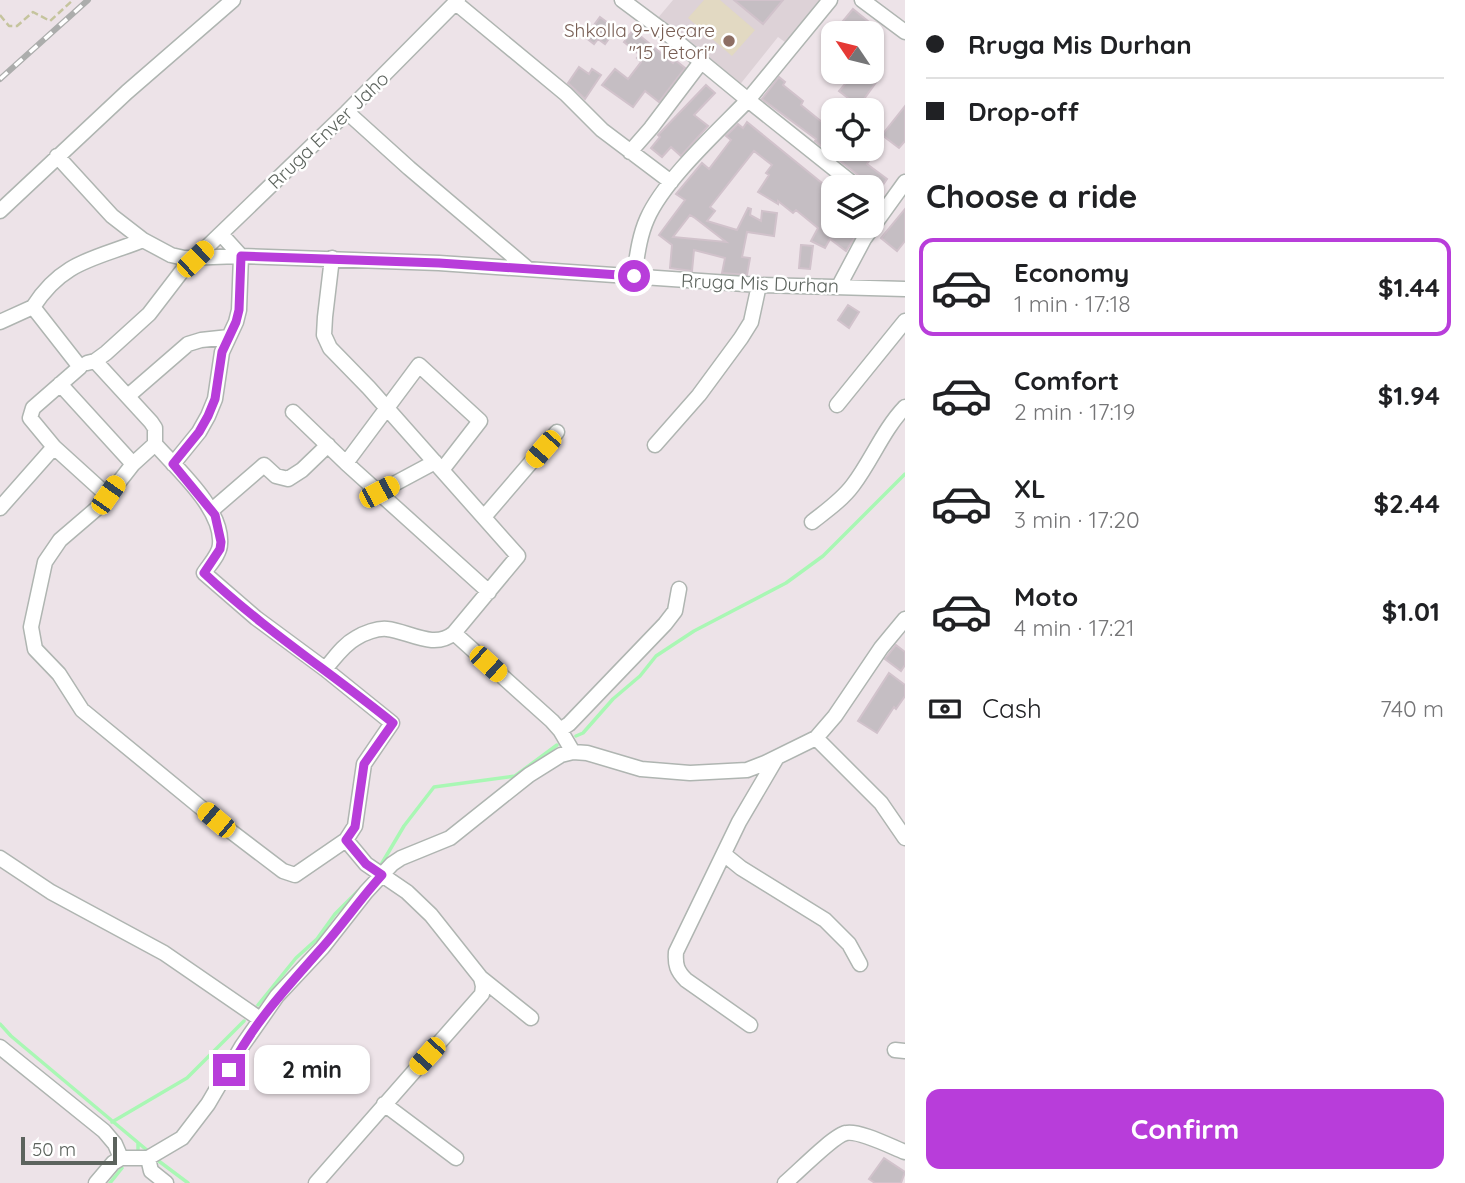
<!DOCTYPE html>
<html lang="en">
<head>
<meta charset="utf-8">
<style>
  body { margin:0; font-family:Quicksand,sans-serif; background:#f6f6f6; color:#202124; height:100vh; display:flex; flex-direction:column; font-size:26px; white-space:nowrap }
  * { box-sizing:border-box; margin:0 }
  p { font-size:23px; color:#757577 }
  .icon { flex:none; width:38px; height:38px; fill:none; stroke:currentColor; stroke-width:2; stroke-linecap:round; stroke-linejoin:round }
  .map { position:relative; flex:1; overflow:hidden }
  .sheet { display:flex; flex-direction:column; background:#fff; width:560px }
  .sheet>* { flex:none }
  .guide { display:grid; align-content:center; height:154px; padding:0 21px; background:#fff }
  .needle { width:46px; rotate:305deg }
  .controls { position:absolute; left:821px; top:21px; display:grid; gap:14px }
  .controls a { display:grid; place-items:center; width:63px; height:63px; border-radius:14px; background:#fff; box-shadow:0 2px 5px #0004; font-size:35px }
  .scale { position:absolute; left:21px; bottom:18px; width:96px; box-sizing:border-box; padding-left:7px; border:4px solid #5c635d; border-top:0; font-size:19px; line-height:24px; white-space:nowrap; color:#5c635d; -webkit-text-stroke:5px #fff; paint-order:stroke }
  .end { position:absolute; width:32px; height:32px; margin:-16px; border:9px solid #b83dda; background:#fff; box-shadow:0 0 0 4px #fff }
  .from { border-radius:50% }
  .bubble { position:absolute; height:49px; border-radius:14px; background:#fff; box-shadow:0 2px 5px #0004; font-size:23px; font-weight:800; line-height:49px; text-align:center }
  .car { position:absolute; width:21px; height:42px; margin:-21px -10px; border-radius:9px; box-shadow:0 0 5px 2px #0007; background:linear-gradient(#f5c518 24%,#345 0 40%,#f5c518 0 76%,#345 0 86%,#f5c518 0) }
  .guide b { display:flex; align-items:center; gap:24px; height:66px; font-size:26px }
  .guide b+b { border-top:2px solid #e0e0e0 }
  .guide i { width:18px; height:18px; background:#202124 }
  ul { padding:0; list-style:none }
  li { display:flex; align-items:center; gap:21px; height:98px; margin:0 14px 10px; padding:0 7px; border:4px solid transparent; border-radius:14px }
  li div { flex:1 }
  li b { display:block; font-size:26px }
  li em { font-style:normal; font-weight:800 }
  li.current { border-color:#b83dda }
  li>.icon { width:63px; height:63px; stroke-width:1.5 }
  h2 { padding:0 21px; font-size:32px; line-height:84px }
  .pay { display:flex; align-items:center; gap:18px; height:77px; padding:0 21px; font-size:26px }
  .pay p { margin-inline-start:auto }
  .action { display:flex; gap:14px; margin-top:auto; padding:14px 21px }
  .action a { flex:1; height:80px; border-radius:14px; background:#b83dda; color:#fff; font-size:28px; font-weight:800; line-height:80px; text-align:center }
  main { display:flex; flex:1; min-height:0 }
  .map>svg:first-child { display:block }
  .education { fill:#ddd2d7 }
  .green { fill:#e2d9c2 }
  .lines { fill:none; stroke-linecap:round; stroke-linejoin:round }
  .stream { stroke:#a9f7b4; stroke-width:3.5 }
  .building { fill:#c5bec3; stroke:#d1c2cb; stroke-width:2; fill-rule:evenodd }
  .minor-casing { stroke:#afb5b1; stroke-width:17 }
  .path { stroke:#c5c49d; stroke-width:2.5; stroke-dasharray:7 3.5; stroke-linecap:butt }
  .minor { stroke:#fff; stroke-width:14 }
  .rail-casing { stroke:#acadac; stroke-width:6 }
  .rail { stroke:#fff; stroke-width:3.5; stroke-dasharray:10; stroke-linecap:butt }
  .route { stroke:#b83dda; stroke-width:9 }
  .education-dot { fill:#8d6e63; stroke:#fff; stroke-width:2.5 }
  .labels { text-anchor:middle; dominant-baseline:central; stroke-width:5; stroke-linejoin:round; paint-order:stroke }
  .education-label { font-size:19px; fill:#785e54; stroke:#fff; text-anchor:end }
  .street-label { font-size:19px; fill:#5c635d; stroke:#fff }
</style>
</head>
<body>
<main>
<div class="map">
<svg width="905" height="1183" viewBox="0 0 905 1183">
  <rect width="100%" height="100%" fill="#ede3e8"/>
  <path class="education" d="M 673,0 L 828,0 L 789,45 L 778,37 L 738,87 L 657,19 Z"/>
  <path class="green" d="M 704,0 L 720,0 L 755,30 L 732,56 L 688,18 Z"/>
  <g class="lines">
    <path class="stream" d="M 576,736 L 583,733 L 613,699 L 640,676 L 656,656 L 694,631 L 786,583 L 823,556 L 905,474
      M 382,863 L 404,826 L 434,787 L 515,776 L 557,745
      M 258,1005 L 296,958 L 317,939 L 335,914 L 358,891
      M 0,1024 L 11,1036 L 148,1151
      M 112,1122 L 187,1078 L 244,1021
      M 138,1151 L 138,1143
      M 156,1159 L 188,1183
      M 110,1183 L 122,1168"/>
  </g>
  <path class="building" d="M 734,0 L 783,0 L 763,24 Z
    M 853,9 L 869,22 L 861,33 L 843,21 Z
    M 600,17 L 616,29 L 605,44 L 598,39 L 594,44 L 585,37 Z
    M 633,30 L 673,63 L 675,60 L 685,68 L 659,102 L 645,91 L 633,107 L 602,85 L 615,69 L 628,79 L 641,62 L 637,58 L 640,55 L 624,42 Z
    M 579,67 L 589,74 L 592,69 L 601,75 L 585,99 L 568,83 Z
    M 855,72 L 874,72 L 880,77 L 856,110 L 837,110 L 848,98 L 839,91 Z
    M 779,77 L 785,82 L 783,85 L 803,101 L 801,105 L 833,131 L 833,149 L 872,149 L 866,159 L 869,161 L 867,164 L 887,179 L 878,192 L 872,190 L 872,187 L 866,187 L 863,179 L 815,141 L 816,139 L 762,99 Z
    M 706,85 L 715,93 L 694,115 L 708,126 L 681,156 L 671,147 L 662,157 L 651,148 L 660,137 L 658,135 Z
    M 905,106 L 905,141 L 899,148 L 882,135 Z
    M 747,122 L 833,192 L 833,226 L 862,226 L 846,251 L 830,239 L 825,248 L 811,241 L 818,228 L 796,210 L 793,213 L 778,201 L 778,204 L 758,192 L 769,175 L 766,173 L 772,165 L 754,151 L 710,207 L 715,211 L 707,221 L 737,230 L 748,208 L 751,209 L 750,215 L 761,221 L 762,211 L 777,213 L 774,236 L 747,232 L 742,257 L 750,258 L 747,275 L 722,273 L 725,258 L 694,250 L 692,271 L 670,268 L 672,245 L 659,235 L 685,200 L 676,194 L 702,163 L 709,169 L 731,140 L 726,136 L 738,124 L 743,128 ZM 690,215 L 695,218 L 726,242 L 673,237 Z
    M 905,209 L 905,241 L 897,251 L 881,238 Z
    M 801,245 L 813,246 L 810,269 L 799,268 Z
    M 848,305 L 859,312 L 849,328 L 838,320 Z
    M 896,645 L 905,652 L 905,665 L 901,671 L 885,659 Z
    M 889,673 L 905,685 L 905,696 L 896,709 L 894,707 L 877,733 L 858,721 Z
    M 884,1158 L 905,1172 L 901,1183 L 875,1183 L 869,1179 Z"/>
  <g class="lines">
    <g class="minor-casing">
      <path id="minor" d="M 622,0 L 669,35 L 748,100 C 718,131 664,180 647,219 C 639,237 637,257 634,276
        M 830,0 L 748,100 L 857,187
        M 862,0 L 905,32
        M 456,3 L 566,94 L 602,130 L 671,182
        M 347,112 L 409,168 L 527,268
        M 630,152 L 651,128 L 701,62
        M 57,156 L 112,216 L 143,240
        M 872,199 L 884,209
        M 0,211 L 127,92 L 233,0
        M 332,258 L 325,317 L 324,335 L 330,348 L 369,388 L 518,556 L 454,633
        M 839,286 L 864,239 L 905,182
        M 0,322 L 33,307
        M 95,361 L 106,353 L 149,314 L 182,271 L 347,112 L 458,0
        M 60,384 L 133,464
        M 128,396 L 188,344 L 201,340 L 229,337
        M 837,405 L 905,321
        M 293,412 L 346,463 L 489,592
        M 155,444 C 177,469 223,509 220,544 C 220,554 209,565 204,573 L 256,618 L 325,669 C 334,659 343,645 356,638 C 364,633 377,628 387,629 C 408,631 434,650 454,633 L 552,721 L 560,730 L 573,752
        M 655,445 L 699,395 L 741,338 L 751,322 L 759,285
        M 54,447 L 108,496 L 133,464 L 155,444 L 155,428 L 151,422 L 95,361 L 87,363
        M 346,463 L 419,365 L 480,421 L 442,470
        M 173,464 L 199,432 L 208,416 L 215,399 L 222,352 L 236,322 L 239,310 L 241,256 L 221,234
        M 379,492 L 435,462
        M 108,496 L 102,504 L 60,540 L 45,562 L 31,627 L 35,649 L 59,674 L 82,710 L 216,820 L 283,871 L 295,875 L 346,840 L 366,864 L 407,892 L 431,915 L 481,978 L 483,986 L 482,994 L 316,1183
        M 0,508 L 54,447 L 30,418 L 33,408 L 80,367 L 33,307 C 63,260 96,259 143,240 L 171,255 L 184,258 L 241,256 L 439,263 L 759,285 L 905,289
        M 212,510 L 264,465 L 276,476 L 288,479 L 302,470 L 328,445
        M 484,517 L 557,432
        M 812,522 C 826,511 842,500 853,485 C 872,460 883,430 905,407
        M 325,669 L 392,723 L 364,764 L 355,826 L 346,840
        M 560,730 L 569,724 L 665,624 L 675,611 L 679,589
        M 816,738 L 881,803 L 905,838
        M 725,855 L 741,868 L 825,920 L 849,944 L 860,964
        M 0,858 L 51,892 L 164,953 L 260,1019
        M 481,978 L 531,1018
        M 750,1025 L 686,980 C 677,971 675,965 676,952 L 739,822 L 776,759
        M 0,1047 L 104,1131 L 115,1144 L 121,1158
        M 895,1050 L 905,1051
        M 384,1104 L 456,1158
        M 148,1158 L 151,1171 L 166,1183
        M 96,1183 L 113,1163 L 121,1158 L 148,1158 L 182,1138 L 208,1104 L 242,1046 L 277,996 L 322,948 L 366,892 L 392,864 L 401,858 L 450,838 L 529,775 L 561,755 L 573,752 L 587,753 L 641,769 L 690,773 L 747,770 L 765,763 L 816,738 L 835,716 L 881,648 L 905,619
        M 785,1183 C 797,1173 834,1135 846,1133 C 859,1130 892,1147 905,1152"/>
    </g>
    <path class="path" d="M 0,15 L 9,26 L 17,26 L 33,12 L 50,21 L 73,0"/>
    <use href="#minor" class="minor"/>
    <g class="rail-casing">
      <path id="rail" d="M 0,79 L 88,0"/>
    </g>
    <use href="#rail" class="rail"/>
  </g>
  <g class="lines">
    <path class="route" d="M 229,1070 C 256,1020 283,992 320,950 C 342,926 360,899 382,875 L 366,864 L 346,840 L 355,827 L 364,764 L 393,723 C 330,672 262,628 204,573 L 220,549 L 221,542 L 215,515 L 173,464 L 199,432 L 208,416 L 215,399 L 222,352 L 236,322 L 239,310 L 241,256 L 439,263 L 634,276"/>
  </g>
  <circle class="education-dot" cx="729" cy="41" r="7"/>
  <g class="labels">
    <g class="education-label">
      <text x="715" y="30">Shkolla 9-vjeçare<tspan x="715" dy="22">"15 Tetori"</tspan></text>
    </g>
    <g class="street-label">
      <text transform="translate(328 130) rotate(-44)">Rruga Enver Jaho</text>
      <text transform="translate(760 283) rotate(2)">Rruga Mis Durhan</text>
    </g>
  </g>
</svg>
<div class="controls">
<a><svg class="needle" viewBox="-14 -14 28 28"><path d="M0-13l5 13h-10z" fill="#e53935"/><path d="M0 13l5-13h-10z" fill="#757577"/></svg></a>
<a><svg class="icon" aria-label="locate" viewBox="0 0 24 24"><circle cx="12" cy="12" r="6"/><path d="M12 2v4M12 18v4M2 12h4M18 12h4"/></svg></a>
<a><svg class="icon" aria-label="layers" viewBox="0 0 24 24"><path d="M12 4l9 5-9 5-9-5zM3 14l9 5 9-5"/></svg></a>
</div>
<div class="scale">50 m</div>
<i class="end from" style="left:634px;top:276px"></i>
<i class="end" style="left:229px;top:1070px"></i>
<div class="bubble" style="left:254px;top:1045px;width:116px">2 min</div>
<i class="car" style="left:195px;top:259px;rotate:46deg"></i>
<i class="car" style="left:543px;top:449px;rotate:221deg"></i>
<i class="car" style="left:379px;top:492px;rotate:62deg"></i>
<i class="car" style="left:108px;top:495px;rotate:35deg"></i>
<i class="car" style="left:488px;top:664px;rotate:132deg"></i>
<i class="car" style="left:216px;top:820px;rotate:310deg"></i>
<i class="car" style="left:427px;top:1056px;rotate:222deg"></i>
</div>
<section class="sheet">
<div class="guide">
<b><i class="from"></i>Rruga Mis Durhan</b>
<b><i></i>Drop-off</b>
</div>
<h2>Choose a ride</h2>
<ul>
<li class="current"><svg class="icon" aria-label="car" viewBox="0 0 24 24"><path d="M5 17H2v-5l4-1 3-4h7l3 4 3 1v5h-3M9 17h6M6 11h13"/><circle cx="7" cy="17" r="2"/><circle cx="17" cy="17" r="2"/></svg><div><b>Economy</b><p>1 min · 17:18</p></div><em>$1.44</em></li>
<li><svg class="icon" aria-label="car" viewBox="0 0 24 24"><path d="M5 17H2v-5l4-1 3-4h7l3 4 3 1v5h-3M9 17h6M6 11h13"/><circle cx="7" cy="17" r="2"/><circle cx="17" cy="17" r="2"/></svg><div><b>Comfort</b><p>2 min · 17:19</p></div><em>$1.94</em></li>
<li><svg class="icon" aria-label="car" viewBox="0 0 24 24"><path d="M5 17H2v-5l4-1 3-4h7l3 4 3 1v5h-3M9 17h6M6 11h13"/><circle cx="7" cy="17" r="2"/><circle cx="17" cy="17" r="2"/></svg><div><b>XL</b><p>3 min · 17:20</p></div><em>$2.44</em></li>
<li><svg class="icon" aria-label="car" viewBox="0 0 24 24"><path d="M5 17H2v-5l4-1 3-4h7l3 4 3 1v5h-3M9 17h6M6 11h13"/><circle cx="7" cy="17" r="2"/><circle cx="17" cy="17" r="2"/></svg><div><b>Moto</b><p>4 min · 17:21</p></div><em>$1.01</em></li>
</ul>
<div class="pay"><svg class="icon" aria-label="cash" viewBox="0 0 24 24"><path d="M3 7h18v10H3z"/><circle cx="12" cy="12" r="2"/></svg>Cash<p>740 m</p></div>
<div class="action"><a>Confirm</a></div>
</section>
</main>
</body>
</html>
